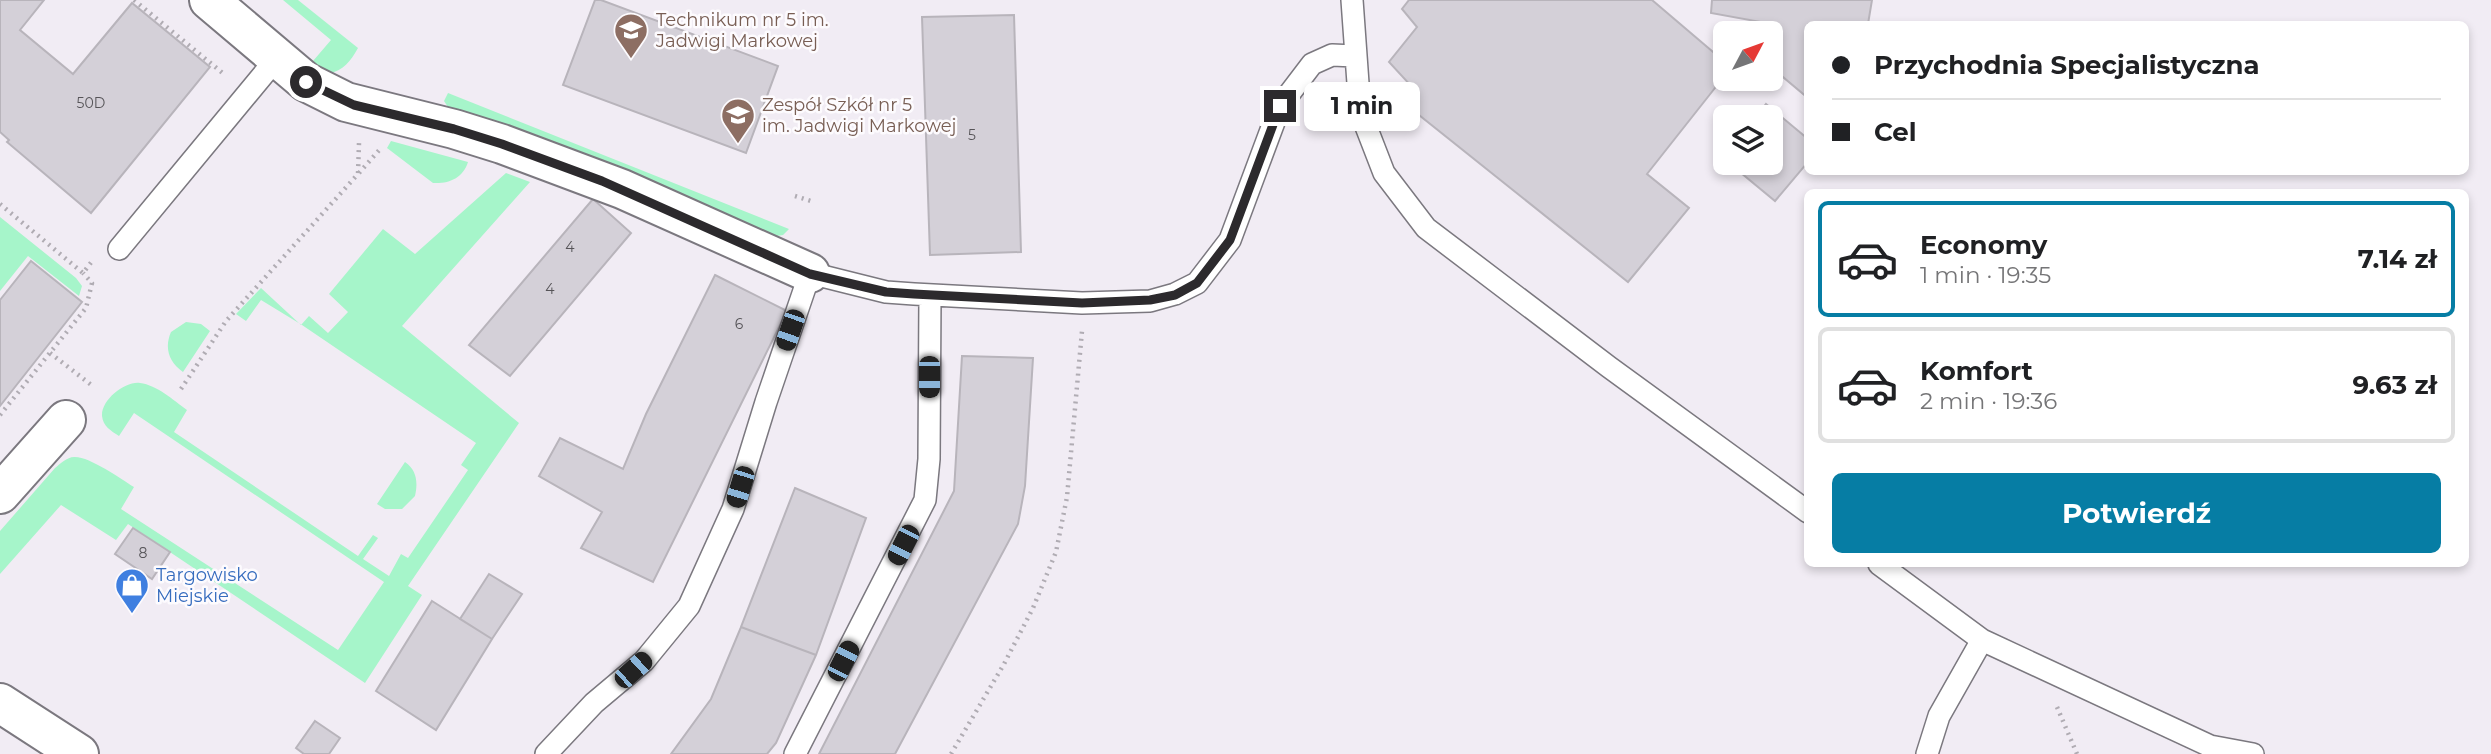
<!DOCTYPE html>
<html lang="pl">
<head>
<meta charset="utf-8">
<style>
  body { margin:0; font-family:Montserrat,sans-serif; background:#f2f2f2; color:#202124; height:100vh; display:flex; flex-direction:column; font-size:26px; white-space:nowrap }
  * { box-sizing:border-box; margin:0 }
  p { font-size:23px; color:#757577 }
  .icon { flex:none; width:38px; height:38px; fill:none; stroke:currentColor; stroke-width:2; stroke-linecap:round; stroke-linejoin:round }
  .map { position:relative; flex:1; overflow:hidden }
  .side { position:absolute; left:1804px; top:189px; width:665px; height:378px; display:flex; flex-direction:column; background:#fff; border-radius:10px; box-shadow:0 4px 10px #0003 }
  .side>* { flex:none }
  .top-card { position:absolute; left:1804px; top:21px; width:665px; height:154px; border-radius:10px; box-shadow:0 4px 10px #0003; display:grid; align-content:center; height:154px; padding:0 28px; background:#fff }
  .needle { width:46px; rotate:49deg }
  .buttons { position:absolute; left:1713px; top:21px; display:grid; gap:14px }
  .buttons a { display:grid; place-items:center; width:70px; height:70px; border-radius:10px; background:#fff; box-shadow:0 4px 10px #0003; font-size:35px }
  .end { position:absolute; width:32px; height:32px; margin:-16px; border:9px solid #2c2a2d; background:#fff; box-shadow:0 0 0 4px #fff }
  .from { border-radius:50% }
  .bubble { position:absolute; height:49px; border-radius:10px; background:#fff; box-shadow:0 4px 10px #0003; font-size:23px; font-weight:700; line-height:49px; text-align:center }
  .car { position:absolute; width:21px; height:42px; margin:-21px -10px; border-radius:9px; box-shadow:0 0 5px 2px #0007; background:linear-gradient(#222 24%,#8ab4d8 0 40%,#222 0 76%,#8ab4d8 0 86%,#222 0) }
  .top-card b { display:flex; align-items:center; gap:24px; height:66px; font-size:26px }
  .top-card b+b { border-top:2px solid #e0e0e0 }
  .top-card i { width:18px; height:18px; background:#202124 }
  ul { padding:12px 0 0; list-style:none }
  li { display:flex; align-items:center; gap:21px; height:116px; margin:0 14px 10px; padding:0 14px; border:4px solid #e0e0e0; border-radius:10px }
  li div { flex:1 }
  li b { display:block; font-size:26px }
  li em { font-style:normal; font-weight:700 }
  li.on { border-color:#067da4 }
  li>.icon { width:63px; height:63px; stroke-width:1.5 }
  .cta { display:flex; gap:14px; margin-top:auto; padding:14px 28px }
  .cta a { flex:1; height:80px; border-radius:10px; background:#067da4; color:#fff; font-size:28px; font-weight:700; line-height:80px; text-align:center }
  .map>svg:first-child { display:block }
  .green { fill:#a6f5ca }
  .building { fill:#d4d0d8; stroke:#b8b4bb; stroke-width:2 }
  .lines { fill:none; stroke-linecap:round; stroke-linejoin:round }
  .lane-casing { stroke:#7b787f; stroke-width:24 }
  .street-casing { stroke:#7b787f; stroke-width:42 }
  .path { stroke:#b0acb3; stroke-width:4.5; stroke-dasharray:2 5; stroke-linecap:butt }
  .lane { stroke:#fff; stroke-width:21 }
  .street { stroke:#fff; stroke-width:38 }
  .route { stroke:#2c2a2d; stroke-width:9 }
  .labels { text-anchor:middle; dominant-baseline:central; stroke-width:5; stroke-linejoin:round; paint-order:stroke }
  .number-label { font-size:14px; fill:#565458 }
  .education-label { font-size:18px; fill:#785e54; stroke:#fdfbfe; text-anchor:start }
  .shop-label { font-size:18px; fill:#366cbe; stroke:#fdfbfe; text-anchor:start }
</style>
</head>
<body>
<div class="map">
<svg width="2491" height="754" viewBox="0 0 2491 754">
  <rect width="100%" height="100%" fill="#f1ecf4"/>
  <path class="green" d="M 283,0 L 298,0 L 358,48 C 350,62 344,70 328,74 L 313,61 L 331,40 Z
    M 448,93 L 789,229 L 783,235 L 777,236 L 448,107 L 444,101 Z
    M 391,141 L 468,162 C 463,178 449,184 433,183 L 387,148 Z
    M 506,173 L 530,182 L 402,326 L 519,423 L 408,586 L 422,595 L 365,683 L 128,524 L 116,540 L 61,505 L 0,574 L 0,531 L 55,468 C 60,464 67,457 74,457 C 89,456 121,479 134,487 L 121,509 L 338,650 L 384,582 L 134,413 L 119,436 C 111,431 103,426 102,416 C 101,400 125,381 140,383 C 157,385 173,400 187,410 L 174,432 L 358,556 L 373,535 L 378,538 L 363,559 L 389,576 L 401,554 L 408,558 L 468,470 L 461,465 L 476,443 L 302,325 L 261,300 L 246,321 L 236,314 L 261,288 L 301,325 L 309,316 L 328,333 L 348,312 L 329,294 L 383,229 L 415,254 Z
    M 0,217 L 76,278 L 82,286 L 79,296 L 28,256 L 0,291 Z
    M 186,322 L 201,324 L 210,331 L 183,372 C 169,362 164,348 171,332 Z
    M 405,462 C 417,470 418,483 415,496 L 402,509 L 385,509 L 377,504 Z"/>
  <path class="building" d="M 0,0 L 44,0 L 20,30 L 73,74 L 132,3 L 210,67 L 91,213 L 7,142 L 9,140 L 0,132 Z
    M 595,0 L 601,0 L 778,66 L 746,153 L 563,85 Z
    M 1409,0 L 1652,0 L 1726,63 L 1726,74 L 1647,174 L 1689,208 L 1628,282 L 1404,103 L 1414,89 L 1389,62 L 1417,27 L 1402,9 Z
    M 1712,0 L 1872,0 L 1868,24 L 1808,24 L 1808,98 L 1771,67 L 1772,24 L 1711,13 Z
    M 1014,15 L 1021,252 L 930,255 L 922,17 Z
    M 1766,104 L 1808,139 L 1808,162 L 1775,201 L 1729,163 L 1771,163 L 1771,117 L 1756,117 Z
    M 593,199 L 631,233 L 510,376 L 469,345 Z
    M 31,261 L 82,302 L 0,406 L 0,300 Z
    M 715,275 L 787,311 L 653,582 L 581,548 L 602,512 L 539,476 L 560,438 L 623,469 L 646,414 Z
    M 962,356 L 1033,358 L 1025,486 L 1018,524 L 895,754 L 819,754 L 954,491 Z
    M 795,488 L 866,518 L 816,655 L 741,627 Z
    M 133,528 L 170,552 L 152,579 L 115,554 Z
    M 489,574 L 522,594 L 492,639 L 460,619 Z
    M 432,601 L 492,639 L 436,730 L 376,691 Z
    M 741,627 L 816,655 L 776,743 L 767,754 L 671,754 L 711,699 Z
    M 315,721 L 340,738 L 329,754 L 304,754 L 296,748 Z"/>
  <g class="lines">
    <g class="lane-casing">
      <path id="lane" d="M 1352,0 L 1360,111 L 1384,173 L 1426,228 L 1609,367 L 1808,512
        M 119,249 L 277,58
        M 1879,564 L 1982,640 L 2210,746 L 2253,754
        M 546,754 L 594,703 L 644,661 L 689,606 L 733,509 L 766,402 L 810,273 L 886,292 L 914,294 L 1082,303 L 1150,301 L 1175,294 L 1197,283 L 1230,240 L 1280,106 L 1312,64 L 1332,55 L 1355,56
        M 795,754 L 925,500 L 929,459 L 930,295
        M 1927,754 L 1939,716 L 1982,640"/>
    </g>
    <g class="street-casing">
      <path id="street" d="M 209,0 L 306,82 L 346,102 L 454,129 L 502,144 L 622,189 L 810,273
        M 0,494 L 66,420
        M 0,703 L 79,754"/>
    </g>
    <path class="path" d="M 134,0 L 225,75
      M 359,173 L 381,148
      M 795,196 L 814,202
      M 0,204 L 83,273 L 93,260
      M 50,353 L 94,387
      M 181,389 L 226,321 L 358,174 L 359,143
      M 0,415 L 86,308 L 92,283 L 83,273
      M 2057,707 L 2077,754
      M 951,754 L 1004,664 L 1033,608 L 1056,552 L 1067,497 L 1082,331"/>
    <use href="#lane" class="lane"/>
    <use href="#street" class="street"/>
  </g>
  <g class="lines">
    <path class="route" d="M 306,82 L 354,105 L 454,129 L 502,144 L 602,181 L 810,274 L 886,292 L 914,294 L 1082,303 L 1150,300 L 1175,295 L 1197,283 L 1230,240 L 1280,106"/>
  </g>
  <defs>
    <g id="school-pin" transform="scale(1.75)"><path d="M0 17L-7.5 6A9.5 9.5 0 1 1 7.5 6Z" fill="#8d6e63" stroke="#fdfbfe"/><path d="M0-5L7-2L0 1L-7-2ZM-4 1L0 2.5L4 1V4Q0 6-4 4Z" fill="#fff"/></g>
    <g id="shop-pin" transform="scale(1.75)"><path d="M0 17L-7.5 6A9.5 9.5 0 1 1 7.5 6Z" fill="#3f7fe0" stroke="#fdfbfe"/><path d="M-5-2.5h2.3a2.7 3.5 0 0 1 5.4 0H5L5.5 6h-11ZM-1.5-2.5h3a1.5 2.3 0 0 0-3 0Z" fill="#fff"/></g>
  </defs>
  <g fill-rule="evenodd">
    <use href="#school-pin" x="631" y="30"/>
    <use href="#school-pin" x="738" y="115"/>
    <use href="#shop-pin" x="132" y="585"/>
  </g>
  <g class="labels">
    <g class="number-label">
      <text x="91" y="103">50D</text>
      <text x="972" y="135">5</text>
      <text x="570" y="247">4</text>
      <text x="550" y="289">4</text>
      <text x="739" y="324">6</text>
      <text x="143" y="553">8</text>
    </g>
    <g class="education-label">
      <text x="656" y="20">Technikum nr 5 im.<tspan x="656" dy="21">Jadwigi Markowej</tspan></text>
      <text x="762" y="105">Zespół Szkół nr 5<tspan x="762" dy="21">im. Jadwigi Markowej</tspan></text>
    </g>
    <g class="shop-label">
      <text x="156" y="575">Targowisko<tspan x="156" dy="21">Miejskie</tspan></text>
    </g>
  </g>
</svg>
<div class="buttons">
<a><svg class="needle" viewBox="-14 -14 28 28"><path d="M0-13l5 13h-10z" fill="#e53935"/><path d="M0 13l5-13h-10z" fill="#757577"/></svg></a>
<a><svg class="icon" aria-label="layers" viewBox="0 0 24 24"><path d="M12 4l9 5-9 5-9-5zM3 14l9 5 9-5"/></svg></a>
</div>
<i class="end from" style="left:306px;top:82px"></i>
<i class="end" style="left:1280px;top:106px"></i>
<div class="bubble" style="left:1304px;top:82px;width:116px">1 min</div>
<i class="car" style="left:790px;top:330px;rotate:199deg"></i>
<i class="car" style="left:929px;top:377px;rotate:180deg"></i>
<i class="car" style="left:740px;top:487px;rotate:197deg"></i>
<i class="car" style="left:903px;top:545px;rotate:207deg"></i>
<i class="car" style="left:843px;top:661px;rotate:27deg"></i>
<i class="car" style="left:633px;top:670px;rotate:48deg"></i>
<div class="top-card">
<b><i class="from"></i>Przychodnia Specjalistyczna</b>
<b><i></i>Cel</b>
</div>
<section class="side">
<ul>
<li class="on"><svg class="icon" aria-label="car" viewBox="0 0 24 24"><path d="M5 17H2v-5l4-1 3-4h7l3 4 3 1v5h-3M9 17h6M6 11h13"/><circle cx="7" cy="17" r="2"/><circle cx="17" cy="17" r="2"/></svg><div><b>Economy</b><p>1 min · 19:35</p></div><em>7.14 zł</em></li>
<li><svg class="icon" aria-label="car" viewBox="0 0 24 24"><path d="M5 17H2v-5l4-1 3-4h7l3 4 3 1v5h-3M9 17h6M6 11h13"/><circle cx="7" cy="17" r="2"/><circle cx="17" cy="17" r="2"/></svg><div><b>Komfort</b><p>2 min · 19:36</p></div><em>9.63 zł</em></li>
</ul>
<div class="cta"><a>Potwierdź</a></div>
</section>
</div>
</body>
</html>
